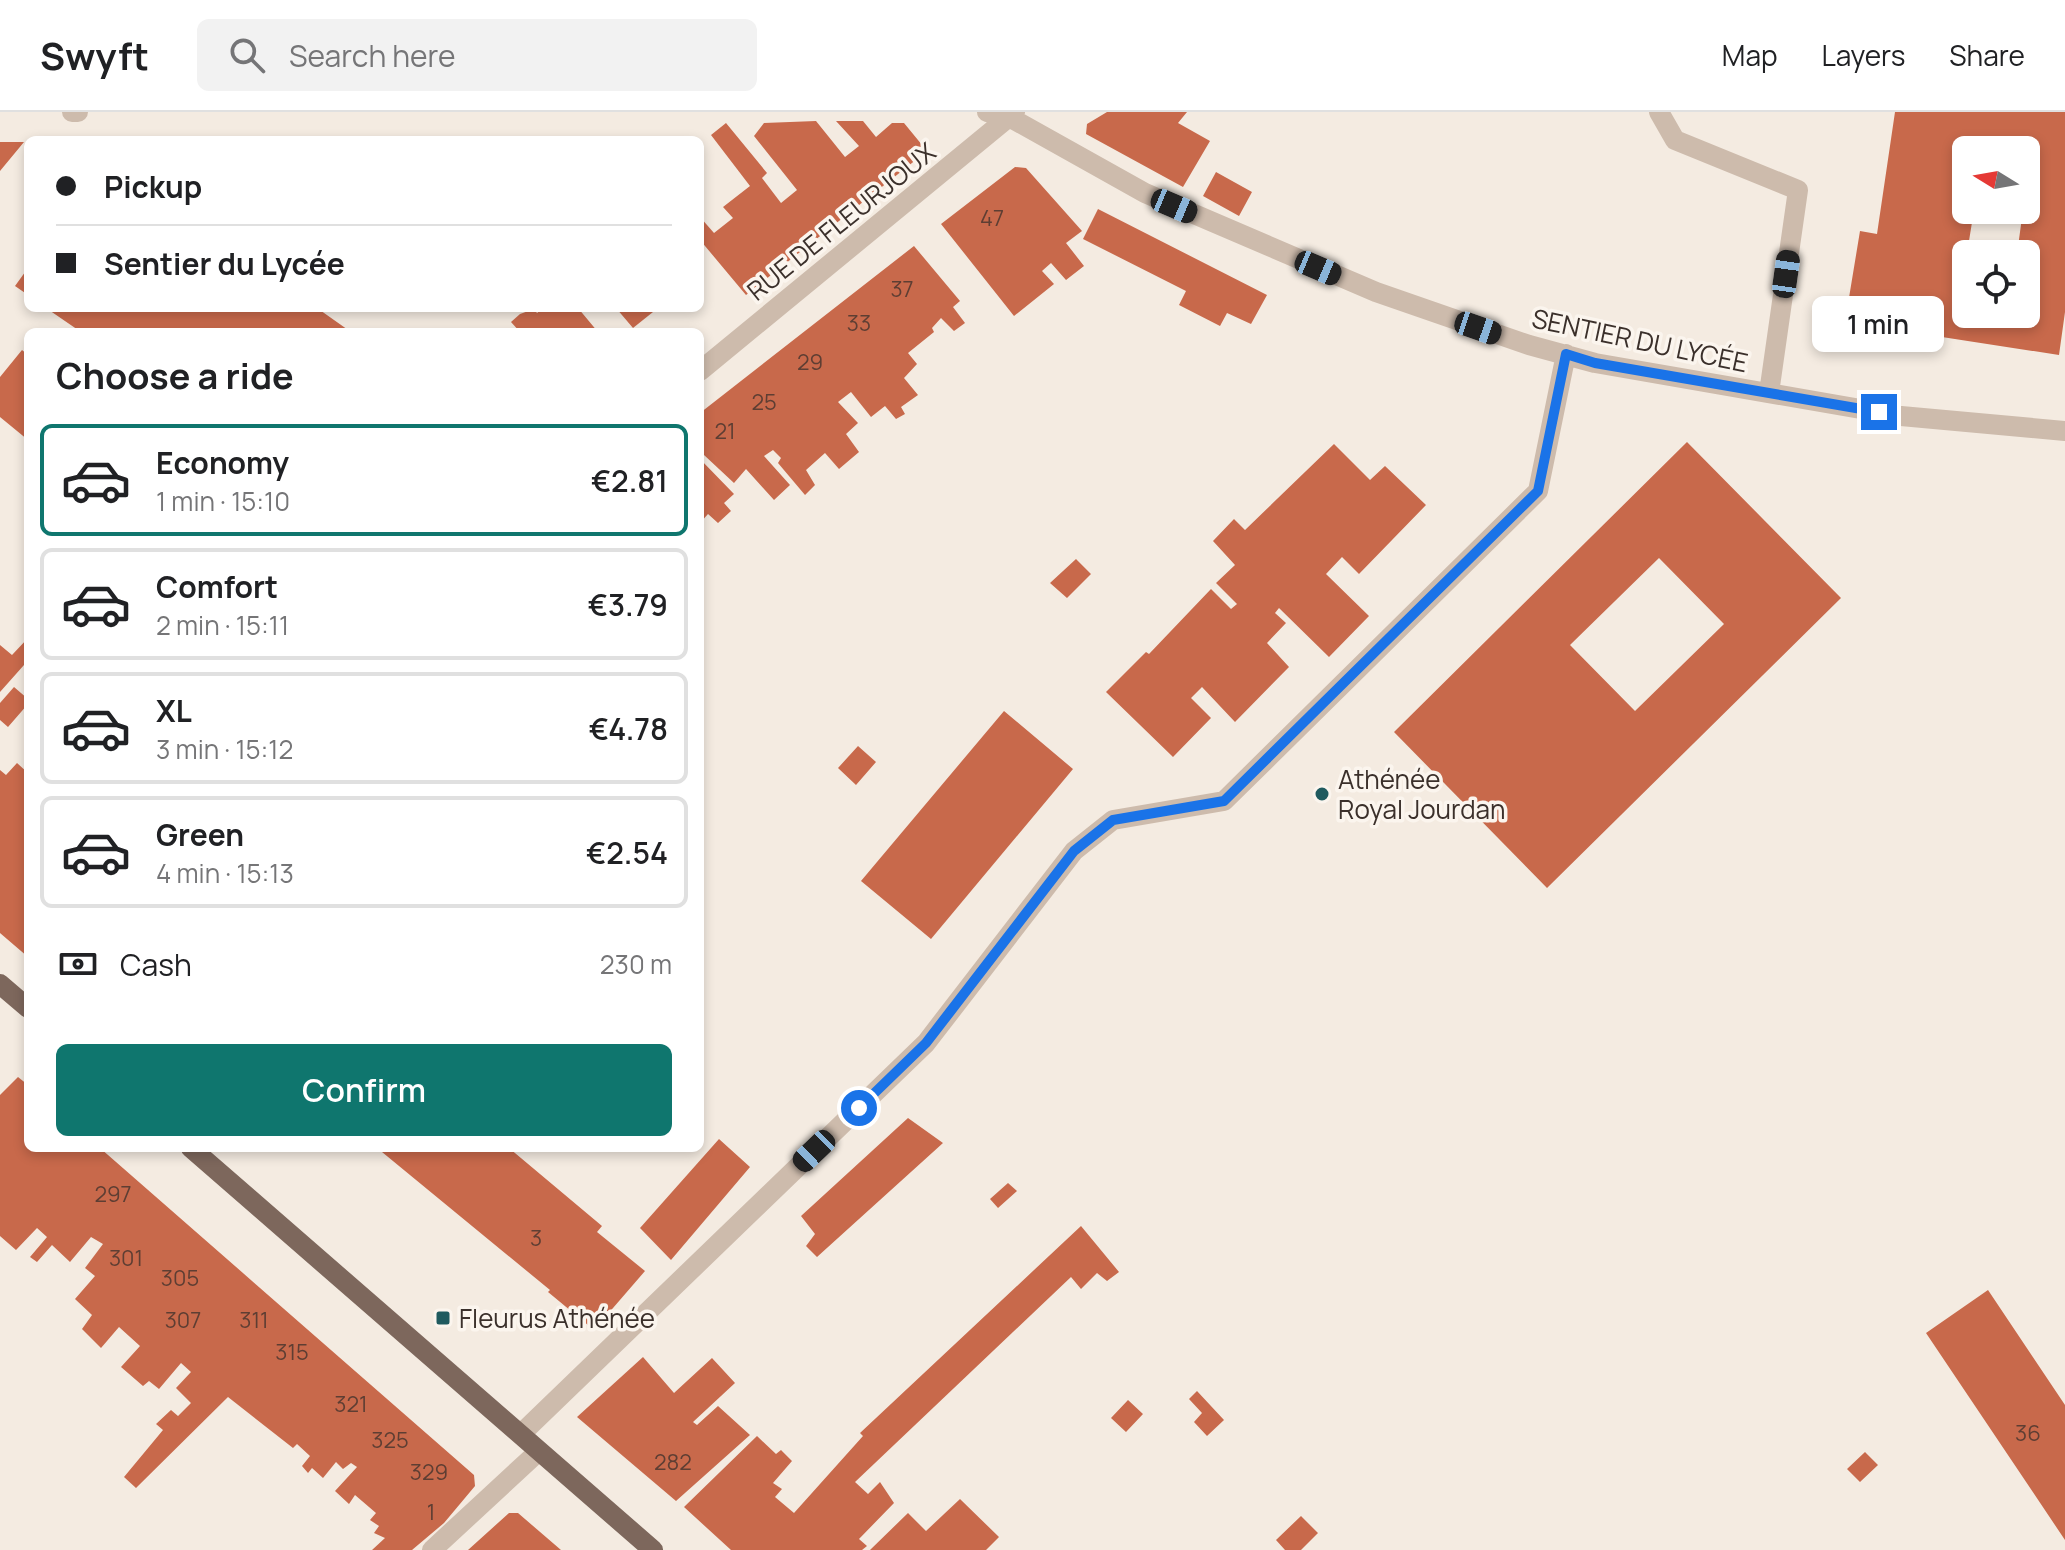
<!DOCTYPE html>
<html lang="en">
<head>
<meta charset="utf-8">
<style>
  body { margin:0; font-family:Manrope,sans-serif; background:#f2f2f2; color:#202124; height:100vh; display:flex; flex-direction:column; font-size:30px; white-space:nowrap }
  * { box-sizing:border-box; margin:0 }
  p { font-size:26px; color:#757577 }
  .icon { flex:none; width:44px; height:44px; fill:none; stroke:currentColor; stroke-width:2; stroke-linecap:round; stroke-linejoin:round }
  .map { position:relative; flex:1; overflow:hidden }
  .sheet { position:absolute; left:24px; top:216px; width:680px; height:824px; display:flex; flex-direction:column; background:#fff; border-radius:12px; box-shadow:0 4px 12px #0003 }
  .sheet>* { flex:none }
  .hud { position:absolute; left:24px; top:24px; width:680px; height:176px; border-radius:12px; box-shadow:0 4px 12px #0003; display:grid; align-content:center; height:176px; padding:0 32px; background:#fff }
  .needle { width:52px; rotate:281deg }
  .tools { position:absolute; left:1952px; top:24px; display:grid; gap:16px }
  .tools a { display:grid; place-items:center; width:88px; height:88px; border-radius:12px; background:#fff; box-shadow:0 4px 12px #0003; font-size:40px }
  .end { position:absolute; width:36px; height:36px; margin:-18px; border:10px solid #1a73e8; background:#fff; box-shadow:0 0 0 4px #fff }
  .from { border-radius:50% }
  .bubble { position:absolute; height:56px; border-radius:12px; background:#fff; box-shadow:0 4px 12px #0003; font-size:26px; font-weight:600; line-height:56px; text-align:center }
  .car { position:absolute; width:24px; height:48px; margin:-24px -12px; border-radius:10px; box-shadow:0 0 6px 2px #0007; background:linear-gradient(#222 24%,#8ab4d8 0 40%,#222 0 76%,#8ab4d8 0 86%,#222 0) }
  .hud b { display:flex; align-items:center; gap:28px; height:76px; font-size:30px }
  .hud b+b { border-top:2px solid #e0e0e0 }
  .hud i { width:20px; height:20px; background:#202124 }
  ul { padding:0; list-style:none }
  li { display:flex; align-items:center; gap:24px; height:112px; margin:0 16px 12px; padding:0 16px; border:4px solid #e0e0e0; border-radius:12px }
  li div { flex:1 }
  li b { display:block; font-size:30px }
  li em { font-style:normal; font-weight:600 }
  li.current { border-color:#0f766e }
  li>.icon { width:72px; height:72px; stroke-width:1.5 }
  h2 { padding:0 32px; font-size:36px; line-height:96px }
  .pay { display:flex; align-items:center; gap:20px; height:88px; padding:0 32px; font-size:30px }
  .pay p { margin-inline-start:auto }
  .action { display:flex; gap:16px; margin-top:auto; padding:16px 32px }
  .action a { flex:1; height:92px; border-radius:12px; background:#0f766e; color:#fff; font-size:32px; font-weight:600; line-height:92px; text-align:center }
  header { display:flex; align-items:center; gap:48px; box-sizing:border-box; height:112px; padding:0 40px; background:#fff; border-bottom:2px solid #e0e0e0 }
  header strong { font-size:38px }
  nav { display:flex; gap:44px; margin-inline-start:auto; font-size:28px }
  .search { width:560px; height:72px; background:#f2f2f2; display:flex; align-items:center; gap:20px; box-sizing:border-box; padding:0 28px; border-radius:12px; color:#757577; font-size:30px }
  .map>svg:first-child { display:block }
  .building { fill:#c8694b; fill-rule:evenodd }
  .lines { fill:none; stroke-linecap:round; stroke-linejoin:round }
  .minor { stroke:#cdbbac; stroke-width:20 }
  .major { stroke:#7d675c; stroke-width:20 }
  .route { stroke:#1a73e8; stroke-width:10 }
  .poi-dot { fill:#1f5a5e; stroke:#fbf5ee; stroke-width:3 }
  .labels { text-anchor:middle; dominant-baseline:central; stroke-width:7; stroke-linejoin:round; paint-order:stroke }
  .number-label { font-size:22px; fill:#5e3e33 }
  .street-label { font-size:26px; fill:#3b302b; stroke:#fbf5ee }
  .poi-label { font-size:26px; fill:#3b302b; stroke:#fbf5ee; text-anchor:start }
</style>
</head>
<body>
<header>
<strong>Swyft</strong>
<div class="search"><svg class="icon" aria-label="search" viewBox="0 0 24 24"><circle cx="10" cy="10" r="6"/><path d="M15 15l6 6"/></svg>Search here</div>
<nav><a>Map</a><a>Layers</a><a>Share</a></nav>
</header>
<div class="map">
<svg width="2065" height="1438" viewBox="0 0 2065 1438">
  <rect width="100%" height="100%" fill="#f4ebe1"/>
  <path class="building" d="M 1107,0 L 1187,0 L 1178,11 L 1210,29 L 1183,75 L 1086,22 L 1087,12 Z
    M 1895,0 L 2065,0 L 2065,200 L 2059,243 L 1845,210 L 1860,119 L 1877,122 ZM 1966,38 L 2026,38 L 2026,98 L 2023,98 L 2017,142 L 2026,142 L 2026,202 L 1966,202 L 1966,142 L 2001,140 L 1968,135 L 1974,98 L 1966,98 Z
    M 816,9 L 845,45 L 859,34 L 836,9 L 863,9 L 876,25 L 892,11 L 904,11 L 927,39 L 746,183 L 700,128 L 700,105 L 714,121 L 733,106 L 723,95 L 750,74 L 711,23 L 726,11 L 767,61 L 762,66 L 781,91 L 797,78 L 754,24 L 764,11 Z
    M 0,30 L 24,30 L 0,59 Z
    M 1015,55 L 1026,56 L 1082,119 L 1066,131 L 1084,154 L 1066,168 L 1051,151 L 1042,159 L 1054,172 L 1014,204 L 941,112 Z
    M 1216,60 L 1252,80 L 1239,104 L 1203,84 Z
    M 1098,97 L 1267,183 L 1251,212 L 1227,201 L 1220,214 L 1179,193 L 1186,179 L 1083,127 Z
    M 914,134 L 960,189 L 953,195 L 965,211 L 954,219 L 941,206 L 932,216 L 934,220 L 908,241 L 917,252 L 904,266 L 918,283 L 901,295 L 905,302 L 896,307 L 885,294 L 871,305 L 851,280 L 838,290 L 858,311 L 846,322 L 859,340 L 839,357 L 825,341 L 806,358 L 815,373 L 805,383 L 778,351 L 781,346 L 773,338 L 764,344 L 790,373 L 774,388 L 746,357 L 734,371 L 704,343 L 700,347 L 734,382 L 724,391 L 731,399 L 718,411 L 708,402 L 700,411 L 700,301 Z
    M 28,156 L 28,183 L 15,174 Z
    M 46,196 L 317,196 L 351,220 L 81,220 Z
    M 543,196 L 578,196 L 598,220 L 520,220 L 511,210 L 520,202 L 534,197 L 537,201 Z
    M 616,196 L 658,196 L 633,216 Z
    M 22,238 L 28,243 L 28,328 L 0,305 L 0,265 Z
    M 1687,330 L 1841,486 L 1547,776 L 1394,620 ZM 1659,446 L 1724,512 L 1635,599 L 1570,533 Z
    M 1334,332 L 1370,368 L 1385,354 L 1426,393 L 1359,462 L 1342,445 L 1326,462 L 1369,504 L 1329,545 L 1279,496 L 1275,501 L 1286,511 L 1267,531 L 1289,555 L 1235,610 L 1202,575 L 1191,586 L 1211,606 L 1173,645 L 1106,580 L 1146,540 L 1149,542 L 1211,477 L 1231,497 L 1237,492 L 1216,471 L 1235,453 L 1213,429 L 1234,407 L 1245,418 Z
    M 1076,447 L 1091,462 L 1067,486 L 1050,471 Z
    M 28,526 L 28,556 L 24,553 L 0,580 L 0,533 L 12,543 Z
    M 14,575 L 28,587 L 28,592 L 8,615 L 0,608 L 0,591 Z
    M 1004,599 L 1073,657 L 931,827 L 861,769 Z
    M 858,634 L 876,650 L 856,673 L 838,656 Z
    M 17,651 L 28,661 L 28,845 L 0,821 L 0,658 L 6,663 Z
    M 18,965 L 28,973 L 28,1036 L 100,1036 L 474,1363 L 475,1374 L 444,1411 L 412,1438 L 372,1438 L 385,1426 L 374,1421 L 379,1414 L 370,1408 L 376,1401 L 355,1383 L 349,1392 L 335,1379 L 357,1355 L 351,1351 L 343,1357 L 336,1350 L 323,1366 L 312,1356 L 308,1361 L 302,1354 L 310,1344 L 297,1332 L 293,1336 L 228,1285 L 136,1376 L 124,1365 L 163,1318 L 156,1312 L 171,1298 L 178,1304 L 191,1291 L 176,1276 L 191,1260 L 181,1251 L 159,1277 L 149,1269 L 143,1274 L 121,1255 L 140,1234 L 119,1215 L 101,1236 L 82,1217 L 92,1203 L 75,1187 L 95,1164 L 85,1156 L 103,1132 L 91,1125 L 70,1150 L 52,1133 L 37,1150 L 30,1145 L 47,1125 L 37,1116 L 16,1138 L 0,1124 L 0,983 Z
    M 908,1006 L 943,1031 L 817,1145 L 806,1134 L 815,1122 L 801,1104 Z
    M 719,1027 L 750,1055 L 671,1148 L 640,1116 Z
    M 385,1036 L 509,1036 L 602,1114 L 597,1120 L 645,1159 L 594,1218 L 548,1180 L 550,1178 L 382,1040 Z
    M 1008,1071 L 1017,1079 L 998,1096 L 990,1087 Z
    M 1081,1114 L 1119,1160 L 1107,1169 L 1097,1161 L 1081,1177 L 1071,1165 L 855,1370 L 868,1382 L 880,1370 L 894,1391 L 859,1427 L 867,1434 L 862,1438 L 731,1438 L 684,1395 L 757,1324 L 776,1342 L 781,1338 L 792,1349 L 773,1371 L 782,1377 L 775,1385 L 794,1401 L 863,1324 L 860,1321 Z
    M 1988,1178 L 2065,1293 L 2065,1428 L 1926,1221 Z
    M 643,1245 L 674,1281 L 712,1246 L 735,1271 L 693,1310 L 697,1313 L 718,1294 L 750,1323 L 676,1389 L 577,1305 Z
    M 1197,1279 L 1224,1308 L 1207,1324 L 1194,1310 L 1202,1301 L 1189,1287 Z
    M 1128,1288 L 1143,1302 L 1126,1320 L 1111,1306 Z
    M 1865,1340 L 1878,1353 L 1860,1370 L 1847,1357 Z
    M 960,1387 L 999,1425 L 986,1438 L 870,1438 L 908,1401 L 926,1419 Z
    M 509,1401 L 518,1401 L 561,1438 L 468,1438 Z
    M 1301,1404 L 1318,1421 L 1301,1438 L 1285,1438 L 1276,1428 Z"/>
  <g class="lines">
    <path class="minor" d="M 72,0 L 78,0
      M 987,0 L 1009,5 L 1145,81 L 1376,180 L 1529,233 L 1595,251 L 1901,304 L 2065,319
      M 1659,0 L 1675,28 L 1798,78 L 1769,281
      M 700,259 L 1015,0
      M 522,1321 L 926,931 L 1074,739 L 1113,708 L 1224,689 L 1538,379 L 1566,242
      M 432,1438 L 538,1340"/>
    <path class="major" d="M 0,872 L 28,896
      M 191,1036 L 653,1438"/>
  </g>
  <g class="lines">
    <path class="route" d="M 859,996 L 926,931 L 1074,739 L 1113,708 L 1224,689 L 1538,379 L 1566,242 L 1595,251 L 1879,300"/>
  </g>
  <g class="poi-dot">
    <circle cx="1322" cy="682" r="8"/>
    <rect x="435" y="1198" width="16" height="16" rx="4"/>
  </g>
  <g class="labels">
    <g class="number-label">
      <text x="992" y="106">47</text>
      <text x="902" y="177">37</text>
      <text x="859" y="211">33</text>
      <text x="810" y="250">29</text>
      <text x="764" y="290">25</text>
      <text x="725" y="319">21</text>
      <text x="113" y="1082">297</text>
      <text x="536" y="1126">3</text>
      <text x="126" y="1146">301</text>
      <text x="180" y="1166">305</text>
      <text x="183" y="1208">307</text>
      <text x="254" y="1208">311</text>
      <text x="292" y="1240">315</text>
      <text x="351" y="1292">321</text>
      <text x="2028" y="1321">36</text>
      <text x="390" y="1328">325</text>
      <text x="673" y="1350">282</text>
      <text x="429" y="1360">329</text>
      <text x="431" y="1400">1</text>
    </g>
    <g class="street-label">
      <text transform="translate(841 109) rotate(-39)">RUE DE FLEURJOUX</text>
      <text transform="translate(1640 228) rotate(12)">SENTIER DU LYCÉE</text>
    </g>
    <g class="poi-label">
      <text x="1338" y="667">Athénée<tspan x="1338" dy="30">Royal Jourdan</tspan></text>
      <text x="459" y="1206">Fleurus Athénée</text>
    </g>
  </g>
</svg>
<div class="tools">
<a><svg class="needle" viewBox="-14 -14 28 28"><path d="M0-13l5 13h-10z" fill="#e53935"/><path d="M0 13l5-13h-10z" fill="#757577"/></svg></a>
<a><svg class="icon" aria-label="locate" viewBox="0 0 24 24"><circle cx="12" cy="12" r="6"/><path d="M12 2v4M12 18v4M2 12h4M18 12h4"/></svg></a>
</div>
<i class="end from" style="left:859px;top:996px"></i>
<i class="end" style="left:1879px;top:300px"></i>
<div class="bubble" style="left:1812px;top:184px;width:132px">1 min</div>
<i class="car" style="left:1174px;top:94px;rotate:113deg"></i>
<i class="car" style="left:1318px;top:156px;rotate:113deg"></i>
<i class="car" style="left:1786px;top:162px;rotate:8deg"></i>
<i class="car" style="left:1478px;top:216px;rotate:109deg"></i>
<i class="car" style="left:814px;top:1039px;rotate:226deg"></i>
<div class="hud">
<b><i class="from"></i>Pickup</b>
<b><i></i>Sentier du Lycée</b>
</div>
<section class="sheet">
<h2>Choose a ride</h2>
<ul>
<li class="current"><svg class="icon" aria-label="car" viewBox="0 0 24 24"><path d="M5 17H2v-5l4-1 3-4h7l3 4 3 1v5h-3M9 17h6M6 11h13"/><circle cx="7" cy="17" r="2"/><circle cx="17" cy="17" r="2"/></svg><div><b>Economy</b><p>1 min · 15:10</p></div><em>€2.81</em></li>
<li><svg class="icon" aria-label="car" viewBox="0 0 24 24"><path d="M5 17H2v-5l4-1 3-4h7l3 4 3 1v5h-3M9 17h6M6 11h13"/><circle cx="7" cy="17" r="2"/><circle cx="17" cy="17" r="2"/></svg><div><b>Comfort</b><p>2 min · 15:11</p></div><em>€3.79</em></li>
<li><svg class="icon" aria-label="car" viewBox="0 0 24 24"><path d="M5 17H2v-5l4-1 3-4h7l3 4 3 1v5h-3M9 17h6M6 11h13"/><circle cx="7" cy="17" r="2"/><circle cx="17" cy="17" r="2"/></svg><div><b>XL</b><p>3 min · 15:12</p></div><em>€4.78</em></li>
<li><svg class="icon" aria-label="car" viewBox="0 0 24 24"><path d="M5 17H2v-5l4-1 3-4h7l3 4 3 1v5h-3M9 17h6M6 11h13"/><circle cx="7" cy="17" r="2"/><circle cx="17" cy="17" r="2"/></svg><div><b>Green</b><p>4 min · 15:13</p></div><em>€2.54</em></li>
</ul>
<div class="pay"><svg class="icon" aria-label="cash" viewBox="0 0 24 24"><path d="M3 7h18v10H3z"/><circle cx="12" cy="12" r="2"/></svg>Cash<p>230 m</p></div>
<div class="action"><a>Confirm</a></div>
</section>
</div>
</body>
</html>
